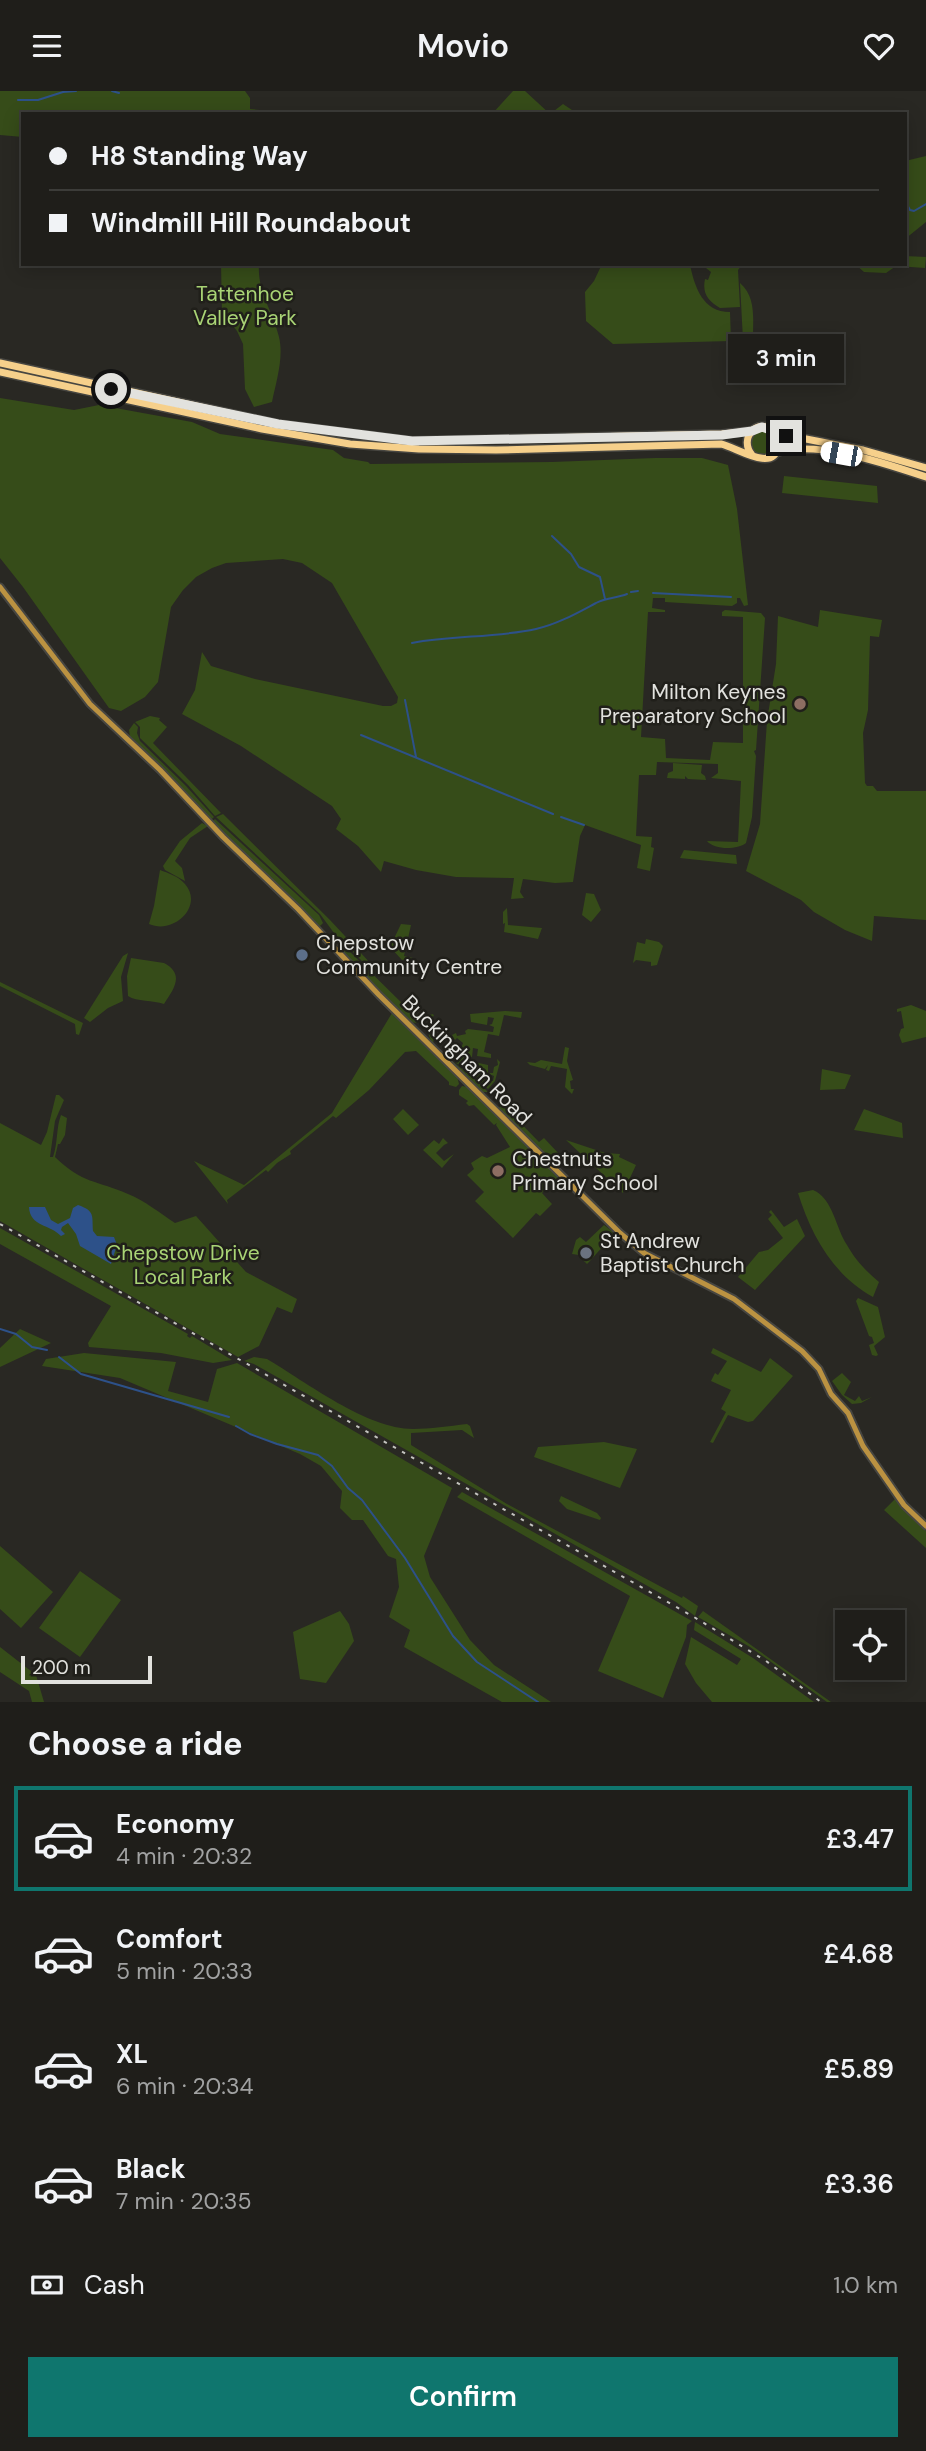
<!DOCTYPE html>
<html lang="en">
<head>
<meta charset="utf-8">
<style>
  body { margin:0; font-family:"DM Sans",sans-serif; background:#272723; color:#f1f3f6; height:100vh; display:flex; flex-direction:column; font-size:26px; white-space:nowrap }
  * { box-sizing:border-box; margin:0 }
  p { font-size:23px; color:#a1a2a2 }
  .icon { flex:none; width:38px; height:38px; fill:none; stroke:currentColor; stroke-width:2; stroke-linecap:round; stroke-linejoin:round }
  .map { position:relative; height:1611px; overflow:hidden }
  .sheet { display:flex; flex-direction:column; background:#1f1e1a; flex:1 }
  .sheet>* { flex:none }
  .guide { position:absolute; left:21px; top:21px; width:886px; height:154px; border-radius:0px; box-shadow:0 4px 18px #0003,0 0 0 2px #3c3c39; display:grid; align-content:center; height:154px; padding:0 28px; background:#1f1e1a }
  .controls { position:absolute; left:835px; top:1519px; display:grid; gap:14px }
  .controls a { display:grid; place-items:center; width:70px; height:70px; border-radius:0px; background:#1f1e1a; box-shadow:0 4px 18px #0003,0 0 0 2px #3c3c39; font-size:35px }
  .scale { position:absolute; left:21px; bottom:18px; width:131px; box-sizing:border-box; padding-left:7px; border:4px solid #e2e2de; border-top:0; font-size:19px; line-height:24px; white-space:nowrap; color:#e2e2de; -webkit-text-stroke:5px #201f1a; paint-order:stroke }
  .end { position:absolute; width:32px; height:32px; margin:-16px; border:9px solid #e2e2de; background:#111; box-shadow:0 0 0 4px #111 }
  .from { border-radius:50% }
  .bubble { position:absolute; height:49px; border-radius:0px; background:#1f1e1a; box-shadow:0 4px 18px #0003,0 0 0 2px #3c3c39; font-size:23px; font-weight:600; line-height:49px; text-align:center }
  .car { position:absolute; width:21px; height:42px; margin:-21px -10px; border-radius:9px; box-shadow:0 0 5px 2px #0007; background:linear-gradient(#fff 24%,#345 0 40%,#fff 0 76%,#345 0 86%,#fff 0) }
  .guide b { display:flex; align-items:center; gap:24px; height:66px; font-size:26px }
  .guide b+b { border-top:2px solid #3c3c39 }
  .guide i { width:18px; height:18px; background:#f1f3f6 }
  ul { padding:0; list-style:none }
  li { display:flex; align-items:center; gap:21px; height:105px; margin:0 14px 10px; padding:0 14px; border:4px solid transparent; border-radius:0px }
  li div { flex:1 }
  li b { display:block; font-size:26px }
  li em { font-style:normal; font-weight:600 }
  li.on { border-color:#0f766e }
  li>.icon { width:63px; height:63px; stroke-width:1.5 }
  h2 { padding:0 28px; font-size:32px; line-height:84px }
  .pay { display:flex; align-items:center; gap:18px; height:77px; padding:0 28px; font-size:26px }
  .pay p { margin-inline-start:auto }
  .action { display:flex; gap:14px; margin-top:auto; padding:14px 28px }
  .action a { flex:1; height:80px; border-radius:0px; background:#0f766e; color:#fff; font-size:28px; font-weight:600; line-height:80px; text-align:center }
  header { display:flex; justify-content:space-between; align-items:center; height:91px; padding:0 28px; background:#1f1e1a; font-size:32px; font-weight:600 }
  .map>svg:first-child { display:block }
  .green { fill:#364c19 }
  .water { fill:#2d5189 }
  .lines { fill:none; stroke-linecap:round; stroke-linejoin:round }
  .stream { stroke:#2d5189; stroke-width:2 }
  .secondary-casing { stroke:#474641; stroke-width:9 }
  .highway-casing { stroke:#474641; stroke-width:10 }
  .secondary { stroke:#bb9241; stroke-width:5 }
  .highway { stroke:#f6d08b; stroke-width:7 }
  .rail { stroke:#c3c3bf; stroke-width:2; stroke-dasharray:3.5 7; stroke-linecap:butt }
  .route { stroke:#e2e2de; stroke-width:9 }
  .education-dot { fill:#8d6e63; stroke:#201f1a; stroke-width:2.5 }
  .service-dot { fill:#5c6f8a; stroke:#201f1a; stroke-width:2.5 }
  .worship-dot { fill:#6b7280; stroke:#201f1a; stroke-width:2.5 }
  .labels { text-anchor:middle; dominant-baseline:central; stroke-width:5; stroke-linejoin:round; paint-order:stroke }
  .park-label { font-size:21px; fill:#a9d475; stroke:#201f1a }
  .poi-label { font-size:21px; fill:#e2e2de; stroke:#201f1a; text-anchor:start }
  .street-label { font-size:21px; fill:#e2e2de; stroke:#201f1a }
</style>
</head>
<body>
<header><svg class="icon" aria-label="menu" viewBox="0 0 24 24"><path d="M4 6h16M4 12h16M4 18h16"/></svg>Movio<svg class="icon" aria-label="heart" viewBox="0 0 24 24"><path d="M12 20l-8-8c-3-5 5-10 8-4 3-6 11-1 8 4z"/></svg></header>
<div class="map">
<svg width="926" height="1611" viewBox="0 0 926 1611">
  <rect width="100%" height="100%" fill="#292823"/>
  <path class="green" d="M 0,0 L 245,0 L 250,7 L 250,18 L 260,19 L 260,23 L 23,23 L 23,46 L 0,44 Z
    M 513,0 L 525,0 L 550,23 L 563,13 L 578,23 L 492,23 Z
    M 926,65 L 926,131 L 905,148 L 905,70 Z
    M 905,165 L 926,166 L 925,177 L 896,175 L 886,182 L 864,181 L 855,173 L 905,173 Z
    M 221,173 L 259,173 C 257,201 273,220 279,246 C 284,267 276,291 272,311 L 254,316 L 245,298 L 243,253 L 237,240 L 222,221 Z
    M 602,173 L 614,173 L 615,175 L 690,174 C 695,197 703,221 730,221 L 731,250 L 613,253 L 586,230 L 585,201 L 594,190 Z
    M 701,173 L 743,173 L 738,179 L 740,216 L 720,217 C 708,210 702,202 705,188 L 708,189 L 711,181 Z
    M 740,192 C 756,206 753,227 753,246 L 751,247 L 751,252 L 743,249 Z
    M 0,307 L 74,319 L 99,314 L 192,331 L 220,343 L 333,359 L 344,367 L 368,371 L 370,373 L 552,371 L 655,367 L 702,367 L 728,374 L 737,418 L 748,514 L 744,515 L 740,507 L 737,507 L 737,512 L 732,515 L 665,511 L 665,507 L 653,507 L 652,517 L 665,519 L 665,521 L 648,521 L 641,646 L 665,648 L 666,667 L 710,669 L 713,651 L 743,652 L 743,526 L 722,525 L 722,521 L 725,519 L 761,522 L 765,527 L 756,659 L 754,660 L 756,665 L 752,726 L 746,752 C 737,759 714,759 707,750 L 738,751 L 741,690 L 711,687 L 718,682 L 718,673 L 657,671 L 656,684 L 639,684 L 636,745 L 652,746 L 651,756 L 654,757 L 650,780 L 637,777 L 641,754 L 585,734 L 580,745 L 573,791 L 555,792 L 523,788 L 520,801 L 524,807 L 511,808 L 514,787 L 456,786 L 416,779 L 384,770 L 381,781 L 358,755 L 336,738 L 341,728 L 332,715 L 241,655 L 182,623 L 195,599 L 202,561 L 211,575 L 255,588 L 383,615 L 391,615 L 397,612 L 398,606 L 332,492 L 302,472 L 283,468 L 226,472 L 212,477 L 196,486 L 183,499 L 171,516 L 158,591 L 145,606 L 121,620 L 109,617 L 23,496 L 0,467 Z
    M751 352a12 12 0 1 1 24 0a12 12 0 1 1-24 0Z
    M 784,385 L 877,395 L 878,412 L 782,402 Z
    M 820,519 L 882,529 L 879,546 L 870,545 L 868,619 L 863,642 L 865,692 L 867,695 L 873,695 L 877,700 L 926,700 L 926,829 L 874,825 L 872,850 L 845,839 L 814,821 L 801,809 L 746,780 L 760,733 L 767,630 L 776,573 L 778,525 L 818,536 Z
    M 150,625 L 160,627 L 159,629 L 167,636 L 153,652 L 221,722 L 215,725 L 188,694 L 140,647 L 140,636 L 135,631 Z
    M 134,632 L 138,636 L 137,642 L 140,650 L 186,695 L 214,726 L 211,729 L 156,670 L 130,646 L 129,639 Z
    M 673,672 L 702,674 L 701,682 L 705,685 L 706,689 L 688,688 L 685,685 L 685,688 L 667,687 L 668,682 L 673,680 Z
    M 223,723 L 330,829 L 373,875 L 373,881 L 334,842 L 320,823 L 216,726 Z
    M 215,728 L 319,824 L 323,832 L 320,835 L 313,830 L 224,745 L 213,730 Z
    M 202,732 L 208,735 L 190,747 L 175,770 L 182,777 L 185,790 L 165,779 L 163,775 L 180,750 Z
    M 684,759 L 736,764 L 737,773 L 680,767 Z
    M 160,779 C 168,782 178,785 185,793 C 204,815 174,844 149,833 L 154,815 Z
    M 586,802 L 594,803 L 601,819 L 591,831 L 582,824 Z
    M 507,817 L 508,834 L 542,837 L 538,848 L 504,841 L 505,832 L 503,833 L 503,821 Z
    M 401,833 L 411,834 L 404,865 L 413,867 L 402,869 L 390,856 Z
    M 646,848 L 659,851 L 663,855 L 657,874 L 651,875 L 651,871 L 636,869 L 633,872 L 637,851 L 645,853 Z
    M 341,852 L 412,922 L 425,925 L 433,923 L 434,925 L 417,932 L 410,931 L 340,860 L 341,859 L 337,854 Z
    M 128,862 L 121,886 L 123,910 L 108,917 L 90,931 L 84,927 L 123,865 Z
    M 131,867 L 164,872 C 185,883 174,898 164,913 C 153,909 137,911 128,905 L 127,885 Z
    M 0,891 L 83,932 L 79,944 L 76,943 L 75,933 L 0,895 Z
    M 911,914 L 926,920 L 926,946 L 902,952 L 899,944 L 901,938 L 904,937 L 901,920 L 897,921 L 897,918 Z
    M 505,920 L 522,921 L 521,927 L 504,924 L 499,945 L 488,943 L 484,961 L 491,963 L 491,967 L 477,965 L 478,958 L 473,957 L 472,966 L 467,965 L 465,969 L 488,974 L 488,983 L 483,982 L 481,987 L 493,990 L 494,985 L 489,983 L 490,982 L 493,982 L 494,976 L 498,974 L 497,968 L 500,971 L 495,990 L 488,998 L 469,979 L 456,972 L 463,952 L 457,947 L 455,949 L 452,944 L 456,942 L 457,945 L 466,943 L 465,940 L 468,938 L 493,941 L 494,936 L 489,934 L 492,933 L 494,927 L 488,926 L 487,934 L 471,931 L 470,923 Z
    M 392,922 L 457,985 L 459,993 L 456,996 L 449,994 L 449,991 L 416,960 L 405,961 L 369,999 L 336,1027 L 333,1025 L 290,1060 L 291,1063 L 277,1072 L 268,1081 L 266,1079 L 227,1109 L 228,1113 L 194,1070 L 244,1094 L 332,1022 Z
    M 432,931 L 435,938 L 433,953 C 451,970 470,983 488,1001 L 481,1001 L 432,952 L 428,942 Z
    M 565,956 L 569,957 L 567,970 L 573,989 L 570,990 L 571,998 L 574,998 L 572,1003 L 565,996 L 567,978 L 551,975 L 549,980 L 546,979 L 548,974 L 545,978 L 530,974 L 527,971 L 535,972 L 541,969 L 562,973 Z
    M 822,978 L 851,984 L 845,998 L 820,999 Z
    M 462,995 L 469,996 L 564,1092 L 554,1089 L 542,1102 L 552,1113 L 540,1125 L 536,1122 L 513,1147 L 475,1110 L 484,1101 L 467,1084 L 474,1078 L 471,1072 L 482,1065 L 487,1067 L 510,1056 L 496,1034 L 497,1032 L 494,1034 L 474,1014 L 469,1015 L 466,1012 L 468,1010 L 459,1004 L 459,999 Z
    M 56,1004 L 59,1004 L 64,1009 L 55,1030 L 50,1066 L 53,1066 C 58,1052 56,1037 61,1024 L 67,1027 L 65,1044 L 60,1053 L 58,1053 L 55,1066 C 83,1093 96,1089 128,1103 C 145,1110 160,1122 175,1132 L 196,1125 L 246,1181 L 297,1208 L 292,1222 L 277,1216 L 259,1255 L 238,1266 L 0,1130 L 0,1032 L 41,1054 L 47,1041 Z
    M 502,1013 L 539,1051 L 544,1047 L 560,1064 L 557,1073 L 555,1074 L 498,1018 Z
    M 403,1018 L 419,1034 L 408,1044 L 393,1028 Z
    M 864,1018 L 902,1032 L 903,1047 L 854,1039 Z
    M 443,1047 L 448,1052 L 444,1054 L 436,1062 L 444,1070 L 454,1063 L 442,1077 L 423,1059 L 434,1049 L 439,1053 Z
    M 566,1049 L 605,1062 L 620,1063 L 619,1066 L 636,1074 L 623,1102 Z
    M 813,1099 C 833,1107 836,1138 847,1154 C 856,1170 866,1180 879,1191 L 873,1206 C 833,1184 811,1144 798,1102 Z
    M 771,1119 L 784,1136 L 797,1128 L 805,1145 L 755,1199 L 738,1186 L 759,1161 L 768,1159 L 783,1147 L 768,1128 L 772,1124 L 769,1121 Z
    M 604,1134 L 612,1140 L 613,1144 L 589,1171 L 587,1173 L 583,1169 L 592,1160 L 588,1155 L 579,1164 L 572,1163 L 576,1149 L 580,1146 L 586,1151 Z
    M 0,1137 L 188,1243 L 187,1245 L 190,1247 L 192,1245 L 232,1269 L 213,1272 L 161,1262 L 89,1256 L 88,1252 L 111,1215 L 0,1153 Z
    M 858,1207 L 878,1216 L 885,1246 L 874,1255 L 878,1264 L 876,1265 L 872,1264 L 869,1254 L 874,1252 L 872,1246 L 869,1245 L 856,1210 Z
    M 20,1238 L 51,1252 L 0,1276 L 0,1257 Z
    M 713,1257 L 761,1281 L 770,1267 L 793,1285 L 753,1330 L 748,1331 L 728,1324 L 713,1352 L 710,1351 L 726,1321 L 721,1318 L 731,1299 L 711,1290 L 715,1282 L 718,1284 L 727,1270 L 711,1262 Z
    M 84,1262 L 176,1271 L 168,1300 L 208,1311 L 217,1278 L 237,1272 L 452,1397 L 424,1465 L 430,1486 L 470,1549 L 494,1574 L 551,1611 L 502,1611 L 404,1556 L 410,1539 L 389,1526 L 399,1496 L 396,1468 L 388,1465 L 363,1429 L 352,1429 L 340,1417 L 342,1400 L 321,1375 L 300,1363 L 120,1287 L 42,1275 L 46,1268 Z
    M 254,1266 L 267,1268 C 306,1291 367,1338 413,1338 C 430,1338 449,1335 467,1333 L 470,1335 L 474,1347 L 462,1339 L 411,1342 L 411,1354 L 507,1413 L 682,1507 L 683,1505 L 698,1515 L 695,1525 L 676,1511 L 254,1273 L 244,1270 Z
    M 842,1282 L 851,1291 L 844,1304 L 855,1310 L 859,1305 L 862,1310 L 872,1306 L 861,1312 L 852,1313 L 842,1304 L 832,1290 Z
    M 604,1351 L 637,1358 L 620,1397 L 534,1366 L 538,1356 Z
    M 462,1401 L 692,1530 L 687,1534 L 686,1546 L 663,1607 L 598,1580 L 630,1505 L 457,1406 Z
    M 561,1405 L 597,1422 L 601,1427 L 600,1429 L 567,1418 L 559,1410 Z
    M 895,1408 L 926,1440 L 926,1457 L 884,1419 Z
    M 0,1455 L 53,1501 L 21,1537 L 0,1518 Z
    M 80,1480 L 121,1509 L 80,1566 L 39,1537 Z
    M 340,1520 L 349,1533 L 354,1550 L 326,1592 L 300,1588 L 293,1541 Z
    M 703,1520 L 831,1611 L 827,1611 L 750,1556 L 698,1526 Z
    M 695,1531 L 753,1567 L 814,1611 L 712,1611 L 696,1592 L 685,1573 L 691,1546 L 737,1574 L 741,1568 L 694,1539 Z
    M 0,1556 L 36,1584 L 44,1611 L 32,1611 L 29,1600 L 0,1581 Z"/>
  <path class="water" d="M 78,1114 C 95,1120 92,1124 93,1140 L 97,1145 L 114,1146 L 117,1154 L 111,1173 L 80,1155 L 76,1143 L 68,1132 L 62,1136 L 61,1139 L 65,1143 L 61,1145 C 50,1133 30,1136 29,1116 L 45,1116 L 51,1129 L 58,1133 L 70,1127 L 73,1117 Z"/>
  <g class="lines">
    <path class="stream" d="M 112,0 L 119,2
      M 18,9 L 38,9 L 63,1 L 76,0
      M 905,110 L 910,119 L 914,120 L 926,113
      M 552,445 L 571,463 L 579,476 L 600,486 L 605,508
      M 631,501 L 638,500
      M 653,502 L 731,506
      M 412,552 C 453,544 495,547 536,538 C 558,533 577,522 596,512 C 605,507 617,507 627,503
      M 405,609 L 416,666
      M 361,644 L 553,723
      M 561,726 L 584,734
      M 0,1238 L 16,1243 L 32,1256 L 47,1259
      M 59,1266 L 81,1283 L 229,1326
      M 236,1335 L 250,1343 L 277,1353 L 318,1364 L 332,1375 L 348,1397 L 362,1409 L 405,1467 L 453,1545 L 477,1571 L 538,1611"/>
    <g class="secondary-casing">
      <path id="secondary" d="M 0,496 L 90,613 L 160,679 L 223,746 L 298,818 L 379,904 L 620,1142 L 644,1162 L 734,1208 L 802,1260 L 819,1278 L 831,1303 L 848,1322 L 863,1355 L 904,1414 L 926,1435"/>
    </g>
    <g class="highway-casing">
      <path id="highway" d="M 0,272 L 278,333 L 412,350 L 722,343 L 752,340
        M 0,281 L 262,338 L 350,353 L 419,358 L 496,359 L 721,353 C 736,356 773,382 778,356 C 779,350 777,344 773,340 C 758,326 738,347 752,364
        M 775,342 L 863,359 L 926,377
        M 775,362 C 815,348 887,373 926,386"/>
    </g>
    <use href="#secondary" class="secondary"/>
    <use href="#highway" class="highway"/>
    <path class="rail" d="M 0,1133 L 694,1526 L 766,1570 L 821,1611"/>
  </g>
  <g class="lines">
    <path class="route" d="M 111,298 L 278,333 L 412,350 L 722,344 L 752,340 L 762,336 L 786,345"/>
  </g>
  <g class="education-dot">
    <circle cx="800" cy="613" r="7"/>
    <circle cx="498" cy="1080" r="7"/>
  </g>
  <circle class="service-dot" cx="302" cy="864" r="7"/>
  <circle class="worship-dot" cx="586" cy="1162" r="7"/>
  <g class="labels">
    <g class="park-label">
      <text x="245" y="203">Tattenhoe<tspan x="245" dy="24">Valley Park</tspan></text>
      <text x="183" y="1162">Chepstow Drive<tspan x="183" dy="24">Local Park</tspan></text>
    </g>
    <g class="poi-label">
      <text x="786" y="601" text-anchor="end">Milton Keynes<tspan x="786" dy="24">Preparatory School</tspan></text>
      <text x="316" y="852">Chepstow<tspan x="316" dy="24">Community Centre</tspan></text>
      <text x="512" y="1068">Chestnuts<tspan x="512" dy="24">Primary School</tspan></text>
      <text x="600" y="1150">St Andrew<tspan x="600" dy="24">Baptist Church</tspan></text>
    </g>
    <g class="street-label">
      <text transform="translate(467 969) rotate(45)">Buckingham Road</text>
    </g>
  </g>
</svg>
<div class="controls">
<a><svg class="icon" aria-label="locate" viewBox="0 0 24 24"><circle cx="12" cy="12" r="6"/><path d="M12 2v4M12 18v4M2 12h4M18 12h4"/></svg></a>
</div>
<div class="scale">200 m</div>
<i class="end from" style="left:111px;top:298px"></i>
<i class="end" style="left:786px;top:345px"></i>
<div class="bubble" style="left:728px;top:243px;width:116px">3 min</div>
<i class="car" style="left:841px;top:363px;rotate:280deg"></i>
<div class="guide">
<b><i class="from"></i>H8 Standing Way</b>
<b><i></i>Windmill Hill Roundabout</b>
</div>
</div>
<section class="sheet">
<h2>Choose a ride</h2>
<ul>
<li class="on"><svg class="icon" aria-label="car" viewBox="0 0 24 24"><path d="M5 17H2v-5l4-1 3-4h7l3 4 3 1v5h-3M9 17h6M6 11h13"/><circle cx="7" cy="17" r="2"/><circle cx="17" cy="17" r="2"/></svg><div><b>Economy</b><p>4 min · 20:32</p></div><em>£3.47</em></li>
<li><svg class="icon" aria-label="car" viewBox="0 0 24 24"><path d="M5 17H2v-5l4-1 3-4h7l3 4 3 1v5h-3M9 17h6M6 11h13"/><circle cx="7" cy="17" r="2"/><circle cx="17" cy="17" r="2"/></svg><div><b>Comfort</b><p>5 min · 20:33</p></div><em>£4.68</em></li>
<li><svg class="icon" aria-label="car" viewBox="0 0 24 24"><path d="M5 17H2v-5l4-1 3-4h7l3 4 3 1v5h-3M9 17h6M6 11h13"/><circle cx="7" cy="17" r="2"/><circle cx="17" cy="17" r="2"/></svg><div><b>XL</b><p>6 min · 20:34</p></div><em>£5.89</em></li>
<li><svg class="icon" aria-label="car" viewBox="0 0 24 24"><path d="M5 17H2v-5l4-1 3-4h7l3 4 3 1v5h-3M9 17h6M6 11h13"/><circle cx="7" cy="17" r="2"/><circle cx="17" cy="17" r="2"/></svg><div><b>Black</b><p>7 min · 20:35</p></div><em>£3.36</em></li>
</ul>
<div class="pay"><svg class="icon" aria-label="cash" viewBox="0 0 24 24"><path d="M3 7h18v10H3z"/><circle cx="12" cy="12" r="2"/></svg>Cash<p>1.0 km</p></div>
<div class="action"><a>Confirm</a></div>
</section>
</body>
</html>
